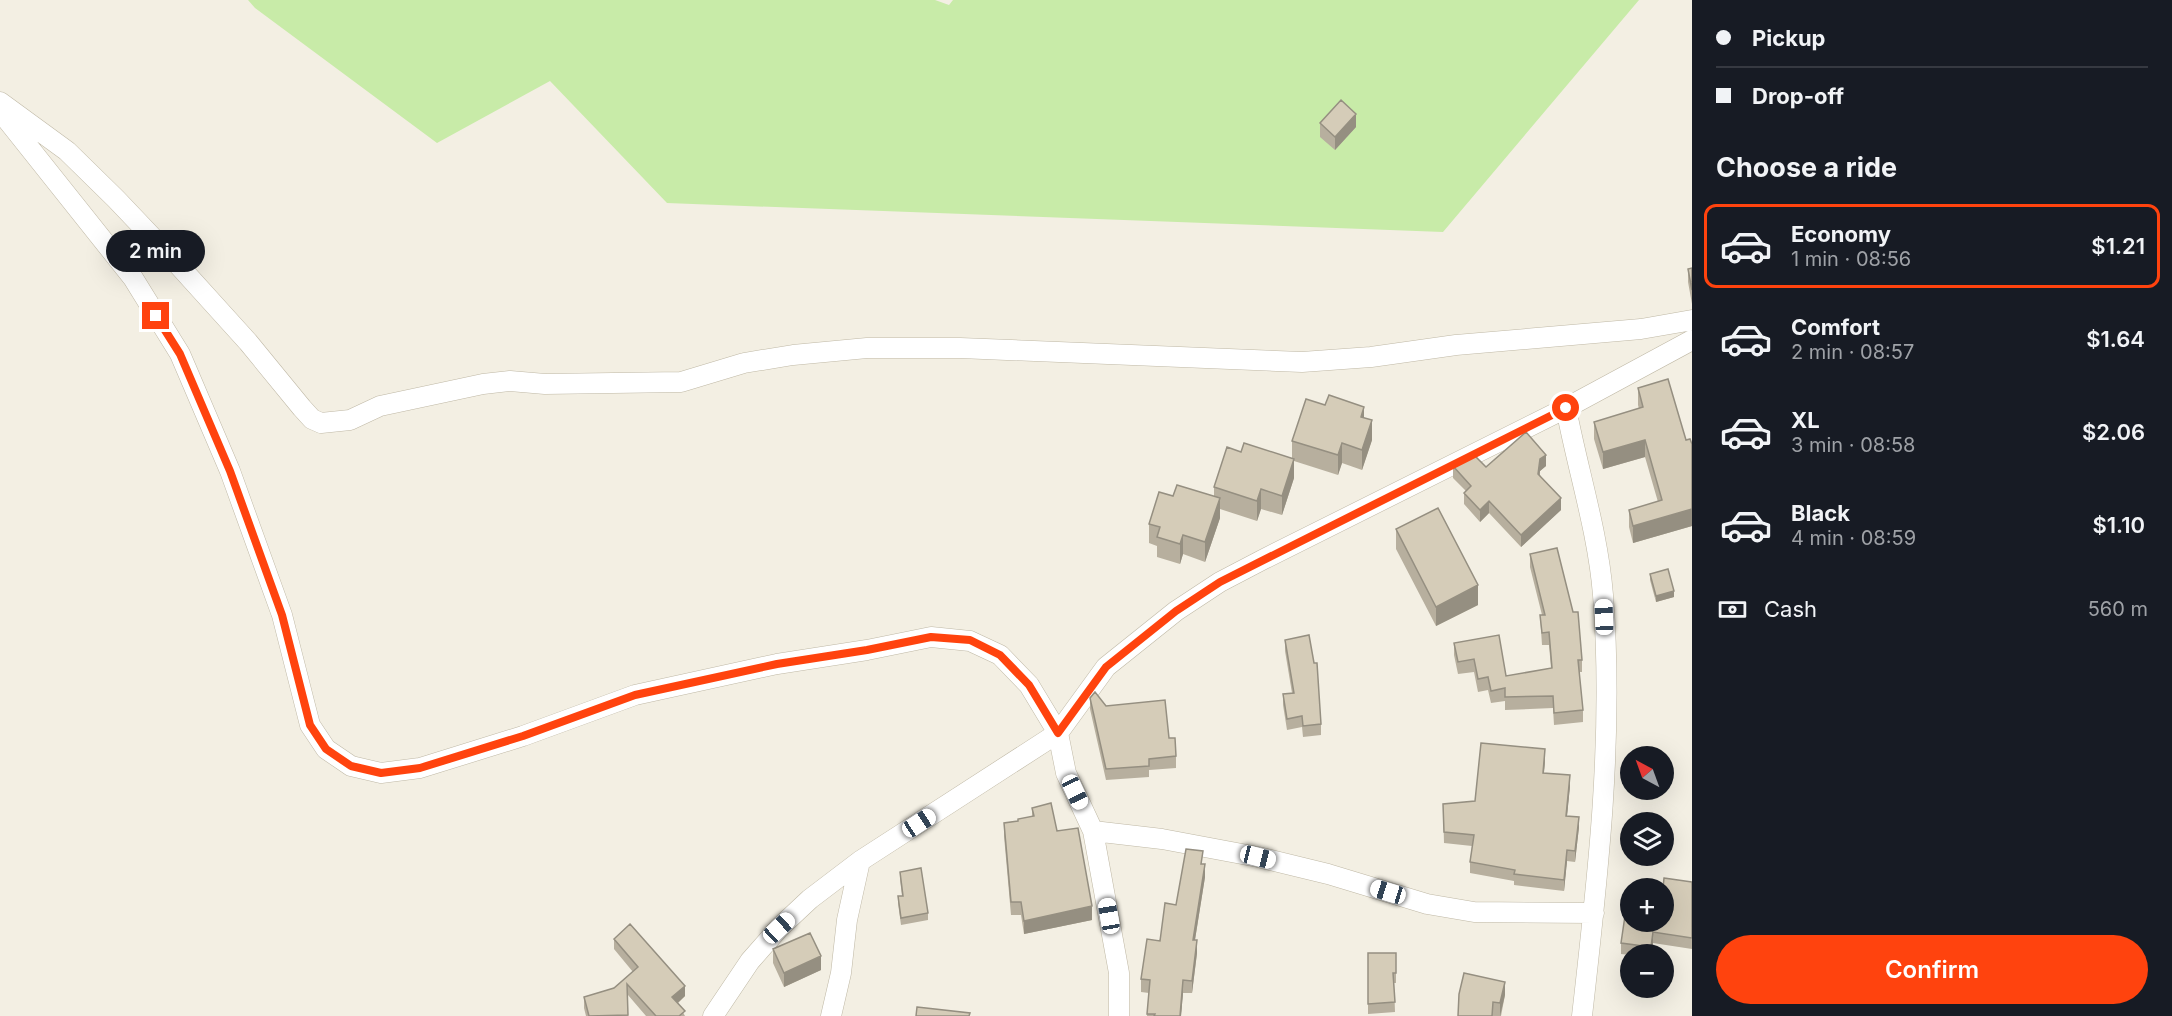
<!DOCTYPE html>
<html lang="en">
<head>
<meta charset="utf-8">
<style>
  body { margin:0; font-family:Inter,sans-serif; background:#20242c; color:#f1f3f6; height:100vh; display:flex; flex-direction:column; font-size:22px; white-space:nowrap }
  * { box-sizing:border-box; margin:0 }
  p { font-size:20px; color:#9ea1a6 }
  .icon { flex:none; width:33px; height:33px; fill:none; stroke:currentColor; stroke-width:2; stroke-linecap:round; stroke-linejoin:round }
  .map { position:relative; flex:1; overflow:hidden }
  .panel { display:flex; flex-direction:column; background:#171b24; width:480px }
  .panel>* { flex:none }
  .banner { display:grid; align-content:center; height:132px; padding:0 24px; background:#171b24 }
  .needle { width:39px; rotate:319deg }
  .buttons { position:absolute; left:1620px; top:746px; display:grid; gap:12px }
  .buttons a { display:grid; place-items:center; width:54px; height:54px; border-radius:50%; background:#171b24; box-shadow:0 6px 24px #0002; font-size:30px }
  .end { position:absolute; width:27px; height:27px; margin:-14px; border:8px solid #ff430e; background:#fff; box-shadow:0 0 0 3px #fff }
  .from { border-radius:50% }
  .bubble { position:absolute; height:42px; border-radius:21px; background:#171b24; box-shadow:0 6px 24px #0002; font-size:20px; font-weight:600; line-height:42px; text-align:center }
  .car { position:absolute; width:18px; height:36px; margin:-18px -9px; border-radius:8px; box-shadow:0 0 4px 2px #0007; background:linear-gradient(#fff 24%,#345 0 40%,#fff 0 76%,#345 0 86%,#fff 0) }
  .banner b { display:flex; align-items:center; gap:21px; height:57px; font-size:22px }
  .banner b+b { border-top:2px solid #363941 }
  .banner i { width:15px; height:15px; background:#f1f3f6 }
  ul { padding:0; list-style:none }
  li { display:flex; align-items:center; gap:18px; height:84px; margin:0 12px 9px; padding:0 12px; border:3px solid transparent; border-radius:12px }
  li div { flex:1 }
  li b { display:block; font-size:22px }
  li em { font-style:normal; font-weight:600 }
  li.on { border-color:#ff430e }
  li>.icon { width:54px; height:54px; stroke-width:1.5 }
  h2 { padding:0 24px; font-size:27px; line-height:72px }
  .pay { display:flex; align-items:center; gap:15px; height:66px; padding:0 24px; font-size:22px }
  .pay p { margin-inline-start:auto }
  .cta { display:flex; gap:12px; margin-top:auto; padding:12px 24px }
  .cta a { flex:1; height:69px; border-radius:36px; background:#ff430e; color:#fff; font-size:24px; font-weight:600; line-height:69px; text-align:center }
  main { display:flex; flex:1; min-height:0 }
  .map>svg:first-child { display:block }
  .green { fill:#c8eba8 }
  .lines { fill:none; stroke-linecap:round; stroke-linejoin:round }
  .minor-casing { stroke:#bfb8a5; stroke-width:21 }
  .minor { stroke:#fff; stroke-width:20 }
  .wall { fill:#b7af9e }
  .shaded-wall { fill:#958f81 }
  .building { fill:#d5ccb8; stroke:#958f81; stroke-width:1.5 }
  .route { stroke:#ff430e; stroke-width:8 }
</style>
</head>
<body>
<main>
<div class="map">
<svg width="1692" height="1016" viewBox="0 0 1692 1016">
  <rect width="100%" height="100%" fill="#f3efe3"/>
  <path class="green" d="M 248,0 L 935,0 L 949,5 L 953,0 L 1639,0 L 1443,232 L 667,203 L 550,81 L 437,143 L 255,8 Z"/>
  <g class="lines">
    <g class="minor-casing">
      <path id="minor" d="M 0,102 L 67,151 L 116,199 L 172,258 L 248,342 L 302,408 L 312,419 L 321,423 L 350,420 L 380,406 L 483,384 L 510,381 L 545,384 L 681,382 L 744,363 L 793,355 L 867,348 L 960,348 L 1302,362 L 1371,357 L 1456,345 L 1641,329 L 1692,320
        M 0,111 L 133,278 L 180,354 L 230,471 L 282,615 L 310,725 L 326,749 L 351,766 L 381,773 L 420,768 L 523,736 L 635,695 L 777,664 L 867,650 L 931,637 L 970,641 L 1000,655 L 1029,685 L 1058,733 L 1066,773 L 1093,831 L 1119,973 L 1119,1016
        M 1566,408 C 1578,471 1598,532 1603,595 C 1614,736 1598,876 1582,1016
        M 1093,831 L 1162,839 L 1258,857 L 1328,874 L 1427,904 L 1474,912 L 1594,913
        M 713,1016 L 750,961 L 779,928 L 810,899 L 860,861 L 1058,733 L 1106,667 L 1176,611 L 1220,582 L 1264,559 L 1566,408 L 1692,340
        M 831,1016 L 841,973 L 847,920 L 860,861"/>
    </g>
    <use href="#minor" class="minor"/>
  </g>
  <path class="wall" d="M 1320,123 L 1356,127 L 1335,150 L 1320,137 Z
    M 1692,268 L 1692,304 L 1688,282 L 1688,269 Z
    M 1638,388 L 1692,526 L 1633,543 L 1629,527 L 1629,510 L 1658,502 L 1645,457 L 1603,469 L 1594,439 L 1594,422 L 1639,409 L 1638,405 Z
    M 1364,418 L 1372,440 L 1362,470 L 1342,463 L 1338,475 L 1294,461 L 1294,478 L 1282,515 L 1261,509 L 1257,521 L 1220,509 L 1220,518 L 1205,562 L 1183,554 L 1180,564 L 1157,557 L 1157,546 L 1149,543 L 1149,524 L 1173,496 L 1214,496 L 1214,487 L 1241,452 L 1292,458 L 1292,441 Z
    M 1453,466 L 1486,467 L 1546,466 L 1540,471 L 1540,475 L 1561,510 L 1521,547 L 1489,513 L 1480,522 L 1464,504 L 1464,493 L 1466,491 L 1453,478 Z
    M 1396,529 L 1478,605 L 1436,626 L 1396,549 Z
    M 1530,554 L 1582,660 L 1582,672 L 1579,672 L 1583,710 L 1583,722 L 1554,725 L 1553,708 L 1505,710 L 1505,701 L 1491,703 L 1488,690 L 1478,692 L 1474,672 L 1458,674 L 1454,655 L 1454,643 L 1506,676 L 1551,668 L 1549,645 L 1542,645 L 1540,615 L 1542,615 L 1530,567 Z
    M 1650,574 L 1674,597 L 1656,602 L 1650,580 Z
    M 1285,640 L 1321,724 L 1321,735 L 1303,737 L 1302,727 L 1287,730 L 1283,705 L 1283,694 L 1292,693 L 1285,651 Z
    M 1090,698 L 1169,738 L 1176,756 L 1176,768 L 1149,770 L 1149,777 L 1106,780 L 1090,709 Z
    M 1545,760 L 1544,773 L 1570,786 L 1567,816 L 1579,827 L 1575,862 L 1567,861 L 1564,891 L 1514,885 L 1514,881 L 1470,873 L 1470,862 L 1472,846 L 1444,843 L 1443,804 L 1475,801 Z
    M 1032,808 L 1057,831 L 1092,920 L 1024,934 L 1021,915 L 1011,915 L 1004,836 L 1004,823 L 1018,821 L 1032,816 Z
    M 1203,864 L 1205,877 L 1195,940 L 1197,953 L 1192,993 L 1183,993 L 1181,1016 L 1147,1016 L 1149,993 L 1141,992 L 1141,979 L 1176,905 Z
    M 900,872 L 928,913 L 928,920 L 901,925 L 898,903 L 898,896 L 902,896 L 900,879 Z
    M 1692,882 L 1692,949 L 1653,943 L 1651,954 L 1630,954 L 1630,955 L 1621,954 L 1621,943 L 1664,921 Z
    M 614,939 L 685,996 L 678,1003 L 685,1016 L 646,1016 L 628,995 L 628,1016 L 586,1016 L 584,1008 L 584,997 L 614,988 L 633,972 L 614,949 Z
    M 773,949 L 821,970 L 784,987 L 773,963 Z
    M 1368,953 L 1396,953 L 1396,983 L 1394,983 L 1395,1012 L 1368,1014 Z
    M 1505,995 L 1501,1016 L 1458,1016 Z"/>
  <path class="shaded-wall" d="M 1356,114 L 1356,127 L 1335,150 L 1335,137 Z
    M 1364,407 L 1364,427 L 1361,417 Z
    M 1372,420 L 1372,440 L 1362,470 L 1362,450 Z
    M 1645,440 L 1645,457 L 1603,469 L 1603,452 Z
    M 1342,443 L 1342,463 L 1338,475 L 1338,455 Z
    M 1546,455 L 1546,466 L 1540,471 L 1538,485 L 1538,474 L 1540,459 Z
    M 1294,459 L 1294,478 L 1282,515 L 1282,496 Z
    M 1261,489 L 1261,509 L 1257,521 L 1257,501 Z
    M 1220,498 L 1220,518 L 1205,562 L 1205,542 Z
    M 1561,498 L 1561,510 L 1521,547 L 1521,535 Z
    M 1489,501 L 1489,513 L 1480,522 L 1480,510 Z
    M 1692,509 L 1692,526 L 1633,543 L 1633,526 Z
    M 1183,535 L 1183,554 L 1180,564 L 1180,544 Z
    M 1478,585 L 1478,605 L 1436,626 L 1436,607 Z
    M 1674,591 L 1674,597 L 1656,602 L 1656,596 Z
    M 1545,749 L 1545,760 L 1543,783 L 1543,773 Z
    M 1570,775 L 1570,786 L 1566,826 L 1566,816 Z
    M 1579,817 L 1579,827 L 1575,862 L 1575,851 Z
    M 1567,850 L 1567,861 L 1564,891 L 1564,880 Z
    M 1205,864 L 1205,877 L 1193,952 L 1193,940 Z
    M 1092,906 L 1092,920 L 1024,934 L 1024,921 Z
    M 1653,932 L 1653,943 L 1651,954 L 1651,947 Z
    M 1197,940 L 1197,953 L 1192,993 L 1192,981 Z
    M 821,956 L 821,970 L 784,987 L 784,973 Z
    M 1183,980 L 1183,993 L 1181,1016 L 1180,1016 Z
    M 1505,982 L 1505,995 L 1500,1016 L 1500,1003 Z
    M 685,986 L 685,996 L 672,1008 L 672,997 Z"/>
  <path class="building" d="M 1341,100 L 1356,114 L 1335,137 L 1320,123 Z
    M 1692,268 L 1692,290 L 1688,269 Z
    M 1668,379 L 1686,440 L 1690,439 L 1692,444 L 1692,509 L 1633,526 L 1629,510 L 1662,500 L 1645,440 L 1603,452 L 1594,422 L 1643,407 L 1638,388 Z
    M 1329,395 L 1364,407 L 1361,417 L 1372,420 L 1362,450 L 1342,443 L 1338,455 L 1292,441 L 1306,399 L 1325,405 Z
    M 1526,432 L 1546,455 L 1540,459 L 1538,474 L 1561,498 L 1521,535 L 1489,501 L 1480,510 L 1464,493 L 1471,486 L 1453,466 L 1475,456 L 1486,467 Z
    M 1244,443 L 1294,459 L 1282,496 L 1261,489 L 1257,501 L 1214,487 L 1227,447 L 1241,452 Z
    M 1177,485 L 1220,498 L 1205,542 L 1183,535 L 1180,544 L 1157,537 L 1160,527 L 1149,524 L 1159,492 L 1173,496 Z
    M 1438,508 L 1478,585 L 1436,607 L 1396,529 Z
    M 1557,548 L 1573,612 L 1578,612 L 1582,660 L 1578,660 L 1583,710 L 1554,713 L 1553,696 L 1505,697 L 1505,688 L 1491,691 L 1488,677 L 1478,679 L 1474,659 L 1458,662 L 1454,643 L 1499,635 L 1506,676 L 1552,668 L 1549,632 L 1542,633 L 1540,615 L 1545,615 L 1530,554 Z
    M 1668,569 L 1674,591 L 1656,596 L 1650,574 Z
    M 1309,635 L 1314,663 L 1317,663 L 1321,724 L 1303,726 L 1302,716 L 1287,719 L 1283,694 L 1294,693 L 1285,640 Z
    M 1095,692 L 1106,706 L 1165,700 L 1169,738 L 1175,738 L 1176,756 L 1149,759 L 1149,766 L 1106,769 L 1090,698 Z
    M 1481,743 L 1545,749 L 1543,773 L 1570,775 L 1566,816 L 1579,817 L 1575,851 L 1567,850 L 1564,880 L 1514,874 L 1515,870 L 1470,862 L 1474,835 L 1444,832 L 1443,804 L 1475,801 Z
    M 1051,803 L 1057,831 L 1078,828 L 1092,906 L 1024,921 L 1021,902 L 1011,902 L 1004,823 L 1018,821 L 1018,819 L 1034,816 L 1032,808 Z
    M 1186,849 L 1203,851 L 1201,864 L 1205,864 L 1193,940 L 1197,940 L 1192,981 L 1183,980 L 1180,1016 L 1154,1016 L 1155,1014 L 1147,1014 L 1150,980 L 1141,979 L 1147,939 L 1160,941 L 1165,903 L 1176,905 Z
    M 921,868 L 928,913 L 901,918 L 898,896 L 903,896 L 900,872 Z
    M 1664,878 L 1692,882 L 1692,938 L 1653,932 L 1651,947 L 1621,943 L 1626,909 L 1630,910 L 1630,921 L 1664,921 L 1663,888 Z
    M 630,924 L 685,986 L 672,997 L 685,1011 L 679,1016 L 656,1016 L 627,984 L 628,1015 L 589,1016 L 584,997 L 614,988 L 638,967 L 614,939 Z
    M 810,933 L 821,956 L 784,973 L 773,949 Z
    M 1368,953 L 1396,953 L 1396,973 L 1393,973 L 1395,1002 L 1368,1004 Z
    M 1464,973 L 1505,982 L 1500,1003 L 1493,1002 L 1492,1016 L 1458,1016 L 1459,994 Z
    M 917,1007 L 970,1013 L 969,1016 L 916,1016 Z"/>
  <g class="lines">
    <path class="route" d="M 156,316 L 180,354 L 230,471 L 282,615 L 310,725 L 326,749 L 351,766 L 381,773 L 420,768 L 523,736 L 635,695 L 777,664 L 867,650 L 931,637 L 970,640 L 1000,655 L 1029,685 L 1058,733 L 1106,667 L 1176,611 L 1220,582 L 1566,408"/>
  </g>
</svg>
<div class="buttons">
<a><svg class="needle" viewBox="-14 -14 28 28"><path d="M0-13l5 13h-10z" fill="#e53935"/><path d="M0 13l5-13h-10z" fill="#9ea1a6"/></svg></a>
<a><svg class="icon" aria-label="layers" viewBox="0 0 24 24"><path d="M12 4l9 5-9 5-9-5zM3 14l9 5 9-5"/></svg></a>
<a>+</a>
<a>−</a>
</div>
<i class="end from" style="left:1566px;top:408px"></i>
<i class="end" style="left:156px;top:316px"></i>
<div class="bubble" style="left:106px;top:230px;width:99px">2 min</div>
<i class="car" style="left:1604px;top:617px;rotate:358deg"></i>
<i class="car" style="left:1075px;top:792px;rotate:155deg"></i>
<i class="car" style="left:919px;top:823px;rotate:57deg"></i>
<i class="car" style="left:1258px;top:857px;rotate:104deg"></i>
<i class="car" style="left:1388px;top:892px;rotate:287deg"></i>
<i class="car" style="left:1109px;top:916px;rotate:350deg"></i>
<i class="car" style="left:779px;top:928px;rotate:47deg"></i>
</div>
<section class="panel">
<div class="banner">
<b><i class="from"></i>Pickup</b>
<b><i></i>Drop-off</b>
</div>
<h2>Choose a ride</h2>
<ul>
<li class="on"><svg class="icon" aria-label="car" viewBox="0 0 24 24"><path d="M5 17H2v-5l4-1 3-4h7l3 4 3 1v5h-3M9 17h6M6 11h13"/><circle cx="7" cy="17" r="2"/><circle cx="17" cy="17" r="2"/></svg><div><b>Economy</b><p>1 min · 08:56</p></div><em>$1.21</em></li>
<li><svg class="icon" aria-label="car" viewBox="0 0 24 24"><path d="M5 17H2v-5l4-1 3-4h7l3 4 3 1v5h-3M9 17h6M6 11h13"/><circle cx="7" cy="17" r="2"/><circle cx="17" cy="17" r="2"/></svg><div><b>Comfort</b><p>2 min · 08:57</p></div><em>$1.64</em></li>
<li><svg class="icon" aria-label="car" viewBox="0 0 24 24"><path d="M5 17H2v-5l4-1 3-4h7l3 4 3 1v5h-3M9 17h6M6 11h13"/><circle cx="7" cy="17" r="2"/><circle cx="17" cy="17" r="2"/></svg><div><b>XL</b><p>3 min · 08:58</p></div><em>$2.06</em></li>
<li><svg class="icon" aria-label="car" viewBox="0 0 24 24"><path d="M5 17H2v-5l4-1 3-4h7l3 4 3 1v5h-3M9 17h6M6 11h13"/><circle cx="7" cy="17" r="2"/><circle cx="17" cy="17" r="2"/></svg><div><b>Black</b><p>4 min · 08:59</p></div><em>$1.10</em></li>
</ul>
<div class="pay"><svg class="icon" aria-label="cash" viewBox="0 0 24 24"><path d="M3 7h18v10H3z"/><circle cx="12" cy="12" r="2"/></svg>Cash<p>560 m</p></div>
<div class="cta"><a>Confirm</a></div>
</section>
</main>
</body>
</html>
